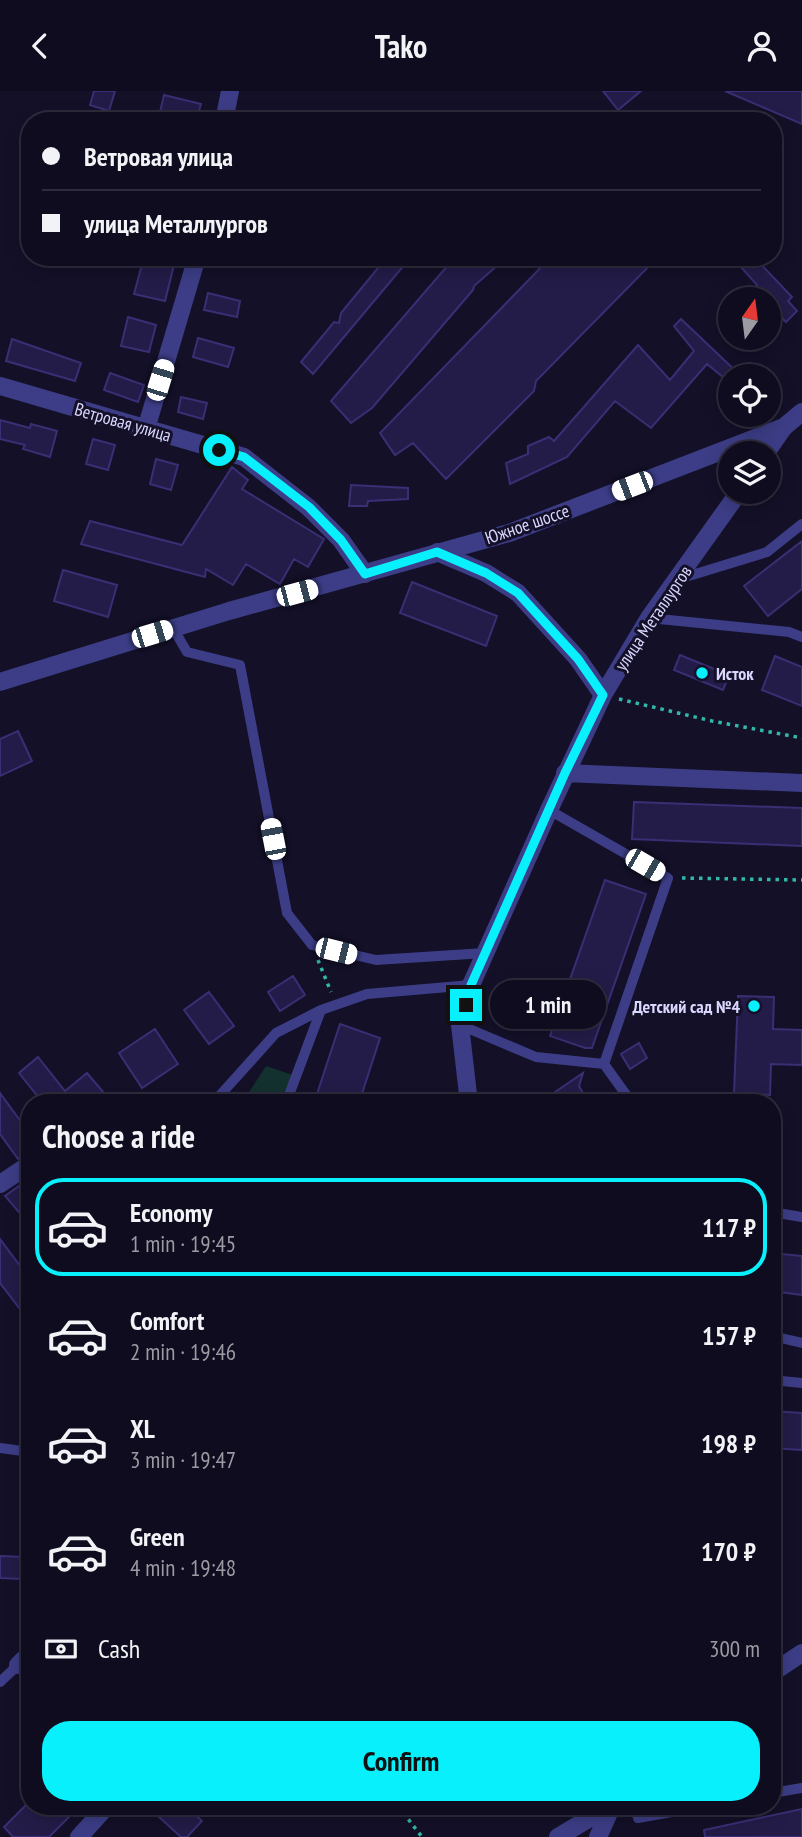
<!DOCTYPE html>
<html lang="en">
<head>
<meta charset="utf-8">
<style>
  body { margin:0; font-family:"PT Sans Narrow",sans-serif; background:#171527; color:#f1f3f6; height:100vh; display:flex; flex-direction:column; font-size:26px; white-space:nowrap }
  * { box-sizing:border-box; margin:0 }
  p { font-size:23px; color:#9b9ba4 }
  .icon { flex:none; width:38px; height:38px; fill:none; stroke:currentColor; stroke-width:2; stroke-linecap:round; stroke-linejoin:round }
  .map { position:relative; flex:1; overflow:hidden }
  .details { position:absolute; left:21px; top:1003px; width:760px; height:721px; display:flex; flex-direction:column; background:#0e0c1e; border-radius:28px; box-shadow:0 4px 18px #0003,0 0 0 2px #2e2c3c }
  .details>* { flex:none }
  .hud { position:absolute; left:21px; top:21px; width:761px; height:154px; border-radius:28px; box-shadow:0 4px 18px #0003,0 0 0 2px #2e2c3c; display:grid; align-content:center; height:154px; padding:0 21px; background:#0e0c1e }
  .needle { width:46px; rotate:14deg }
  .fabs { position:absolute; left:718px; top:196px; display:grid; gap:14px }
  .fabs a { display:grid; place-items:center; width:63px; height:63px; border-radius:50%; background:#0e0c1e; box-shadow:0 4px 18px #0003,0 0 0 2px #2e2c3c; font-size:35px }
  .end { position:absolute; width:32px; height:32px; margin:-16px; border:9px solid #07f0fb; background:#111; box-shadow:0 0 0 4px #111 }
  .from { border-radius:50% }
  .bubble { position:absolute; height:49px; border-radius:24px; background:#0e0c1e; box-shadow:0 4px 18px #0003,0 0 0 2px #2e2c3c; font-size:23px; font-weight:800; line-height:49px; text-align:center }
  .car { position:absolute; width:21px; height:42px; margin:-21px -10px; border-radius:9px; box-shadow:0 0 5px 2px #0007; background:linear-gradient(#fff 24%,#345 0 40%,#fff 0 76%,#345 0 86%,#fff 0) }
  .hud b { display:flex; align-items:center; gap:24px; height:66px; font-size:26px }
  .hud b+b { border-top:2px solid #2e2c3c }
  .hud i { width:18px; height:18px; background:#f1f3f6 }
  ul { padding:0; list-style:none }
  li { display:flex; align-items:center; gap:21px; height:98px; margin:0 14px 10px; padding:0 7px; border:4px solid transparent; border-radius:28px }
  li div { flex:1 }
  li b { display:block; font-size:26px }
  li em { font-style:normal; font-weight:800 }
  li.active { border-color:#07f0fb }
  li>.icon { width:63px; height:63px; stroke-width:1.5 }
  h2 { padding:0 21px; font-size:32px; line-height:84px }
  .pay { display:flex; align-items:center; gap:18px; height:77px; padding:0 21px; font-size:26px }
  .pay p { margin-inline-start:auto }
  .button { display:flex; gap:14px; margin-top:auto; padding:14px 21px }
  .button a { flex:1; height:80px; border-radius:28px; background:#07f0fb; color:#111; font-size:28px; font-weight:800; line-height:80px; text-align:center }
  header { display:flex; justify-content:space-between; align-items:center; height:91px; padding:0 21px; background:#0e0c1e; font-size:32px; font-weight:800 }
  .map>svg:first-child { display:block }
  .green { fill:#13312f }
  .building { fill:#231c48; stroke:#392f74; stroke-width:2 }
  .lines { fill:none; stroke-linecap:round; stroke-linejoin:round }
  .path { stroke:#32b8a9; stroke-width:3.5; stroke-dasharray:3.5 5; stroke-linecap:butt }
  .service { stroke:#3c3d86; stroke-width:10 }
  .minor { stroke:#3c3d86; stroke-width:18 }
  .tertiary { stroke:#3c3d86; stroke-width:18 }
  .route { stroke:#07f0fb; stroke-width:9 }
  .poi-dot { fill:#07f0fb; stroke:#131028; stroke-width:2.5 }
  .labels { text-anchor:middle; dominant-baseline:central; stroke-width:6; stroke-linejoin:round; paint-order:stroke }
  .street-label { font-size:18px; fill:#dad7fe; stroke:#131028 }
  .poi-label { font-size:18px; font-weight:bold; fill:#dad7fe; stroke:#131028; text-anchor:start }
</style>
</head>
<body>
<header><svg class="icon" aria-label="back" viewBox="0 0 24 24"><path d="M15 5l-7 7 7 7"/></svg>Tako<svg class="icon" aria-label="person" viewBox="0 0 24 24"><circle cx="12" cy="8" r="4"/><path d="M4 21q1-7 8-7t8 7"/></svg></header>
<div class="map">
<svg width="802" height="1746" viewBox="0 0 802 1746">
  <rect width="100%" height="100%" fill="#131028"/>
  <path class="green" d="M 266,975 L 293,984 L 283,1011 L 242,1012 Z"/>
  <path class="building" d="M 94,0 L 115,0 L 109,20 L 90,14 Z
    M 603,0 L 641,0 L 618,19 Z
    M 725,0 L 802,0 L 802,33 Z
    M 164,4 L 201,13 L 196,30 L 160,21 Z
    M 144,166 L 176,166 L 165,210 L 134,203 Z
    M 387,166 L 411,166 L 313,283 L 301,271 L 334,231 L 339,232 L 341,222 Z
    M 455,166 L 507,166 L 474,195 L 473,199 L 372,317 L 351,332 L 331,310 Z
    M 551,166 L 658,166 L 536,290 L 534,300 L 446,388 L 413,352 L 395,364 L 380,342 Z
    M 732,166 L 754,166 L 792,206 L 788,210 L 797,220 L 786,231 L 768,213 L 768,208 L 763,208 L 754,199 L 757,194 Z
    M 208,202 L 240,210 L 237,226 L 204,219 Z
    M 128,226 L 156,234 L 149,261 L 121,255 Z
    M 681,228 L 741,285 L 730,285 L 730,292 L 707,273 L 651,337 L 615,310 L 567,366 L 510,393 L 506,372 L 528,363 L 528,355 L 549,346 L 554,350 L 638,254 L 670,289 L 694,260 L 674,235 Z
    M 198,247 L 234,257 L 228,276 L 193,266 Z
    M 12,248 L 81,272 L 75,290 L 6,270 Z
    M 110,282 L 144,294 L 138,311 L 104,299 Z
    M 181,306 L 207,312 L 203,328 L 178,321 Z
    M 0,329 L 30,337 L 31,333 L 57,340 L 50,366 L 23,358 L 25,354 L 0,348 Z
    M 93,348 L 115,354 L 108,379 L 86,373 Z
    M 156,368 L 178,374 L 171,399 L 150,393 Z
    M 232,376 L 248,389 L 242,398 L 324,448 L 308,476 L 294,468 L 280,493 L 246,473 L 233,494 L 206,478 L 205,486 L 81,453 L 90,430 L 182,454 Z
    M 351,394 L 408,397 L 408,408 L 368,410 L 367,415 L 349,415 Z
    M 802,450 L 802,498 L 768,525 L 744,495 Z
    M 63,479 L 117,494 L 108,526 L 54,510 Z
    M 412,491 L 497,525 L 486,555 L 400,522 Z
    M 680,564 L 729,584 L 723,599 L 674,579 Z
    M 775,565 L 802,576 L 802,615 L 762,599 Z
    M 18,640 L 32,670 L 0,685 L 0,648 Z
    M 634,711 L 802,717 L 802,755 L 632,748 Z
    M 605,789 L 646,803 L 592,957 L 585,957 L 550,945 Z
    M 293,885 L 305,904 L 280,920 L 268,901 Z
    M 209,901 L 234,935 L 209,953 L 184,919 Z
    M 738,905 L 774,906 L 773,938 L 802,939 L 802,974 L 771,973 L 770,1004 L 734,1002 Z
    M 340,933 L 380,947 L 359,1012 L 314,1012 Z
    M 155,938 L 178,973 L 142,997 L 119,962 Z
    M 639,952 L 647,967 L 630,978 L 621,963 Z
    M 38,966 L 65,1000 L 87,982 L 104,1002 L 92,1012 L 43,1012 L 19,982 Z
    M 583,982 L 579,995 L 589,1012 L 539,1012 Z
    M 0,1002 L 30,1043 L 30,1062 L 18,1068 L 0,1043 Z
    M 30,1087 L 30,1134 L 5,1105 Z
    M 0,1148 L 30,1188 L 30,1231 L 0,1192 Z
    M 772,1162 L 802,1165 L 802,1204 L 772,1200 Z
    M 772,1320 L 802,1322 L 802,1359 L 772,1357 Z
    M 0,1465 L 24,1466 L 22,1488 L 0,1487 Z
    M 25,1715 L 80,1715 L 49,1746 L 13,1746 L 4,1736 Z
    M 147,1715 L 186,1715 L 202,1730 L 187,1746 L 181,1746 Z
    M 802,1718 L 802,1746 L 705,1746 L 704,1739 Z"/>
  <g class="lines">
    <path class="path" d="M 619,608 L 712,630 L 802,647
      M 682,787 L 802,789
      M 318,869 L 331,901
      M 398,1715 L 422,1746"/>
    <path class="service" d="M 679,488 L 767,461 L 802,433
      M 649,527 L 789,541 L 802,546
      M 173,537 L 187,561 L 240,574 L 287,822 L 312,854 L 376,869 L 485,862
      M 549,719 L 668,787 L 604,973 L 632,1012
      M 460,934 L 536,966 L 604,973
      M 213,1012 L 276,942 L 321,919
      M 286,1012 L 321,919 L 367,903 L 471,894
      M 772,1121 L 802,1126
      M 772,1245 L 802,1252
      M 772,1289 L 802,1292
      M 0,1357 L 30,1361
      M 0,1591 L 18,1574
      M 772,1702 L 802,1697
      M 635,1715 L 638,1727 L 705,1715"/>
    <path class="minor" d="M 224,30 L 230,0
      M 0,295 L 244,366 L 308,416 L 341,449 L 365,483
      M 146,338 L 197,166
      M 766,362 L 784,336
      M 437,461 L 486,482 L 518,502 L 578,568 L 603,604
      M 565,682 L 802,692
      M 469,1012 L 460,934 L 471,894 L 549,719 L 603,604 L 649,527 L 739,401
      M 0,1093 L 30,1073
      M 18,1574 L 30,1562
      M 772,1582 L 802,1562
      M 79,1746 L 107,1715
      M 558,1746 L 610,1715
      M 598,1746 L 612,1715"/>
    <path class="tertiary" d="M 0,591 L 229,520 L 509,442 L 784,336 L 802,321"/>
  </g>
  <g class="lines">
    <path class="route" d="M 219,359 L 244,366 L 309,416 L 341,449 L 365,483 L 437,461 L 486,482 L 518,502 L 578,568 L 603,604 L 565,682 L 471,894 L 466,914"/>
  </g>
  <g class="poi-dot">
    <circle cx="702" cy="582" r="7"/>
    <circle cx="754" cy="915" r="7"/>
  </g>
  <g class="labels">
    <g class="street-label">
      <text transform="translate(123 331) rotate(16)">Ветровая улица</text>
      <text transform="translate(527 433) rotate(-19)">Южное шоссе</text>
      <text transform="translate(653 527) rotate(-56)">улица Металлургов</text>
    </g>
    <g class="poi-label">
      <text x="716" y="582">Исток</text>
      <text x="740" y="915" text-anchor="end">Детский сад №4</text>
    </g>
  </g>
</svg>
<div class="fabs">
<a><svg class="needle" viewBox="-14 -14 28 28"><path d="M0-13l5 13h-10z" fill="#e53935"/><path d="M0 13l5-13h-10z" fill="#9b9ba4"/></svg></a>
<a><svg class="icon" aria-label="locate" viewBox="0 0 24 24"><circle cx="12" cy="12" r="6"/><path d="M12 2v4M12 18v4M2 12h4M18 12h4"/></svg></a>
<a><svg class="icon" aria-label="layers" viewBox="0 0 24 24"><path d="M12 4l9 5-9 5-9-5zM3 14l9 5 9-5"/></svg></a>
</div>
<i class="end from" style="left:219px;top:359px"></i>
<i class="end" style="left:466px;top:914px"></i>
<div class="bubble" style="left:490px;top:889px;width:116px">1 min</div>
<i class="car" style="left:160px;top:289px;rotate:17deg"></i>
<i class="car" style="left:632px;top:395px;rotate:249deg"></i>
<i class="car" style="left:297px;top:502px;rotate:75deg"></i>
<i class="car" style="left:152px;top:543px;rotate:73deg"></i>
<i class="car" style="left:273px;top:748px;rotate:349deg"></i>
<i class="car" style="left:645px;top:774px;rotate:120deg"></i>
<i class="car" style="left:336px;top:860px;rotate:104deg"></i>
<div class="hud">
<b><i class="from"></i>Ветровая улица</b>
<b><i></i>улица Металлургов</b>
</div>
<section class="details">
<h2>Choose a ride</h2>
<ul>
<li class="active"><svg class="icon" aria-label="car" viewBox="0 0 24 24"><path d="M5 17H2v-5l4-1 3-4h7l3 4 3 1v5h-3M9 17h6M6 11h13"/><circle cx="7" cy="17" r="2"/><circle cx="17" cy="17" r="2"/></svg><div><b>Economy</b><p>1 min · 19:45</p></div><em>117 ₽</em></li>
<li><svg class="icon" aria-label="car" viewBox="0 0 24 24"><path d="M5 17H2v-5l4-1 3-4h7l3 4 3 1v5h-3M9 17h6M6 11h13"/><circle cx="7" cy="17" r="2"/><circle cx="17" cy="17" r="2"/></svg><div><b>Comfort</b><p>2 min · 19:46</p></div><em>157 ₽</em></li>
<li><svg class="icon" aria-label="car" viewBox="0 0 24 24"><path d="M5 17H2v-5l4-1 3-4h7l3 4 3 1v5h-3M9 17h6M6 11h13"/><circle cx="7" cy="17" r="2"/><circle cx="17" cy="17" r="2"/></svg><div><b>XL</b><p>3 min · 19:47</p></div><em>198 ₽</em></li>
<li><svg class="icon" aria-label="car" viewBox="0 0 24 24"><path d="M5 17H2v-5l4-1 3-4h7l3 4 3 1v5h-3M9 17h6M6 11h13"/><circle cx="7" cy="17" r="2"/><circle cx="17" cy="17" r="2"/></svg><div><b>Green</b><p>4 min · 19:48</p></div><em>170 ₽</em></li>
</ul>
<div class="pay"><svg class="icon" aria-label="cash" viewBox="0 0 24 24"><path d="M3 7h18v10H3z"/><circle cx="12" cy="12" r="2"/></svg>Cash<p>300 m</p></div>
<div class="button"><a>Confirm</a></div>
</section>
</div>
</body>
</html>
